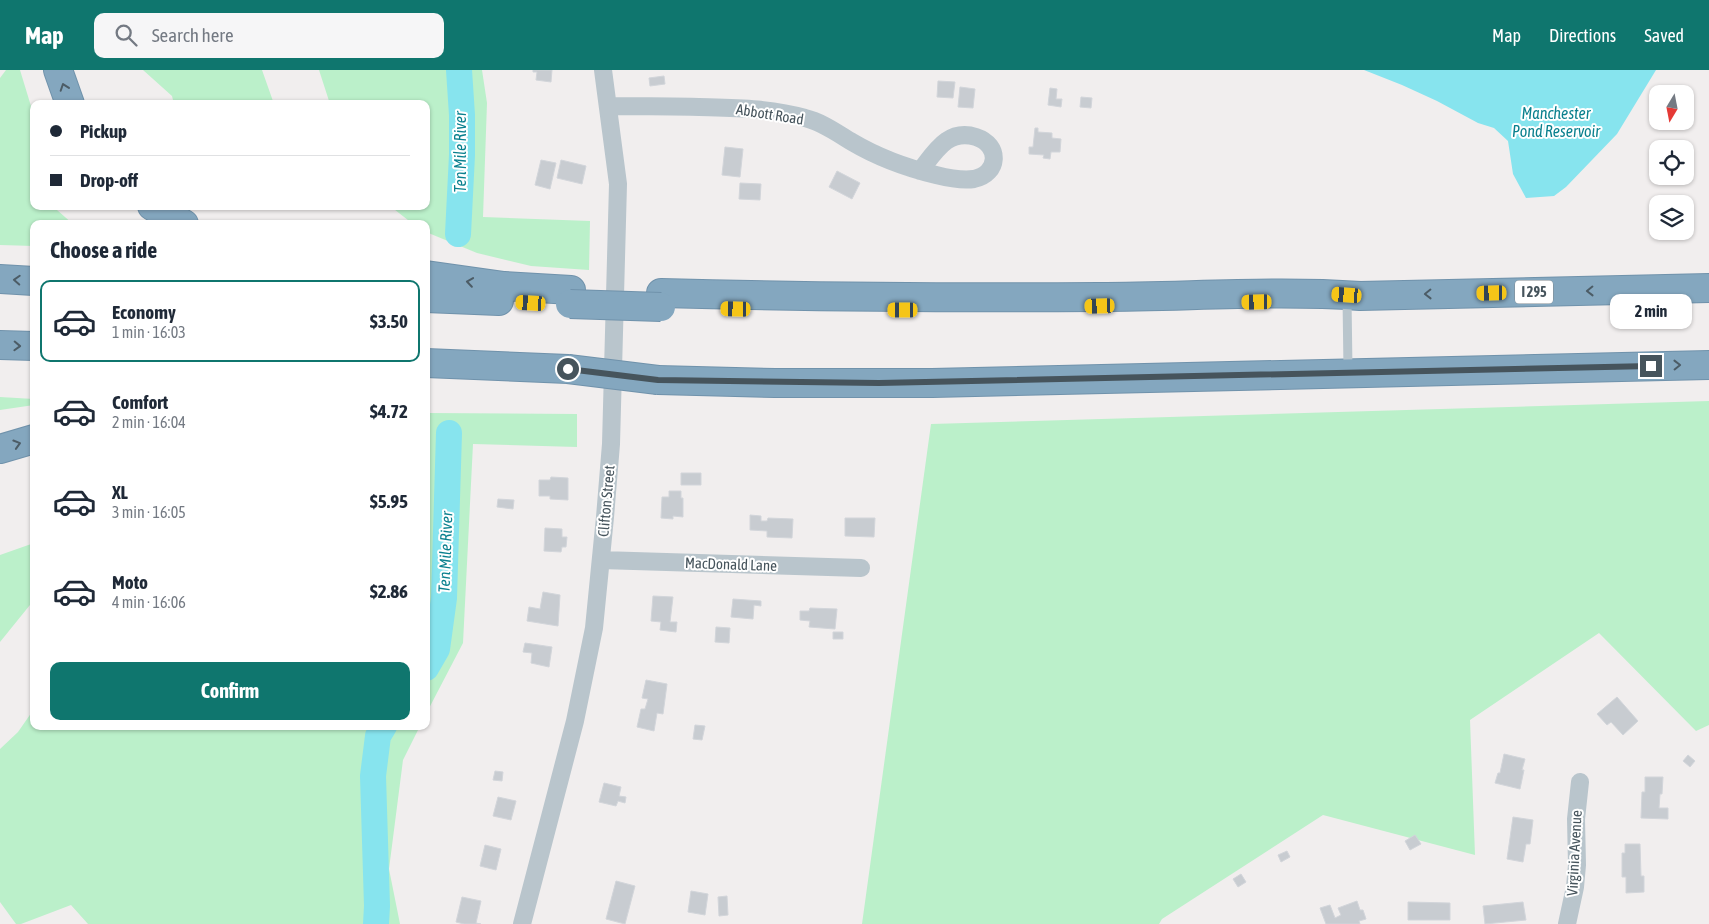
<!DOCTYPE html>
<html lang="en">
<head>
<meta charset="utf-8">
<style>
  body { margin:0; font-family:"Asap Condensed",sans-serif; background:#f6f6f7; color:#1f2937; height:100vh; display:flex; flex-direction:column; font-size:19px; white-space:nowrap }
  * { box-sizing:border-box; margin:0 }
  p { font-size:16px; color:#747a83 }
  .icon { flex:none; width:28px; height:28px; fill:none; stroke:currentColor; stroke-width:2; stroke-linecap:round; stroke-linejoin:round }
  .map { position:relative; flex:1; overflow:hidden }
  .panel { position:absolute; left:30px; top:150px; width:400px; height:510px; display:flex; flex-direction:column; background:#fff; border-radius:10px; box-shadow:0 1px 4px #0004 }
  .panel>* { flex:none }
  .top-card { position:absolute; left:30px; top:30px; width:400px; height:110px; border-radius:10px; box-shadow:0 1px 4px #0004; display:grid; align-content:center; height:110px; padding:0 20px; background:#fff }
  .needle { width:32px; rotate:190deg }
  .fabs { position:absolute; left:1649px; top:15px; display:grid; gap:10px }
  .fabs a { display:grid; place-items:center; width:45px; height:45px; border-radius:10px; background:#fff; box-shadow:0 1px 4px #0004; font-size:25px }
  .end { position:absolute; width:22px; height:22px; margin:-11px; border:6px solid #46545c; background:#fff; box-shadow:0 0 0 2px #fff }
  .from { border-radius:50% }
  .bubble { position:absolute; height:35px; border-radius:10px; background:#fff; box-shadow:0 1px 4px #0004; font-size:16px; font-weight:700; line-height:35px; text-align:center }
  .car { position:absolute; width:15px; height:30px; margin:-15px -8px; border-radius:6px; box-shadow:0 0 4px 1px #0007; background:linear-gradient(#f5c518 24%,#345 0 40%,#f5c518 0 76%,#345 0 86%,#f5c518 0) }
  .top-card b { display:flex; align-items:center; gap:18px; height:48px; font-size:19px }
  .top-card b+b { border-top:1px solid #e0e1e3 }
  .top-card i { width:12px; height:12px; background:#1f2937 }
  ul { padding:0; list-style:none }
  li { display:flex; align-items:center; gap:15px; height:82px; margin:0 10px 8px; padding:0 10px; border:2px solid transparent; border-radius:10px }
  li div { flex:1 }
  li b { display:block; font-size:19px }
  li em { font-style:normal; font-weight:700 }
  li.selected { border-color:#0f766e }
  li>.icon { width:45px; height:45px; stroke-width:1.5 }
  h2 { padding:0 20px; font-size:22px; line-height:60px }
  .action { display:flex; gap:10px; margin-top:auto; padding:10px 20px }
  .action a { flex:1; height:58px; border-radius:10px; background:#0f766e; color:#fff; font-size:20px; font-weight:700; line-height:58px; text-align:center }
  header { display:flex; align-items:center; gap:30px; box-sizing:border-box; height:70px; padding:0 25px; background:#0f766e; color:#fff }
  header strong { font-size:24px }
  nav { display:flex; gap:28px; margin-inline-start:auto; font-size:18px }
  .search { width:350px; height:45px; background:#f6f6f7; display:flex; align-items:center; gap:12px; box-sizing:border-box; padding:0 18px; border-radius:10px; color:#747a83; font-size:19px }
  .map>svg:first-child { display:block }
  .green { fill:#bbf0ca }
  .water { fill:#87e4ee }
  .lines { fill:none; stroke-linecap:round; stroke-linejoin:round }
  .river { stroke:#87e4ee; stroke-width:26 }
  .building { fill:#c8ccd1; stroke:#d2d5da }
  .motorway-casing { stroke:#7092ab; stroke-width:30 }
  .service { stroke:#b9c5cc; stroke-width:9 }
  .minor { stroke:#b9c5cc; stroke-width:18 }
  .motorway { stroke:#84a7bf; stroke-width:28 }
  .motorway-bridge-casing { stroke:#7092ab; stroke-width:30; stroke-linecap:butt }
  .motorway-bridge { stroke:#84a7bf; stroke-width:28 }
  .oneway { stroke:#4c5c66 }
  .route { stroke:#46545c; stroke-width:6 }
  .labels { text-anchor:middle; dominant-baseline:central; stroke-width:4; stroke-linejoin:round; paint-order:stroke }
  .shield { fill:#fff; stroke:#7e878d; stroke-width:1 }
  .shield-label { font-size:14px; font-weight:bold; fill:#46545c }
  .street-label { font-size:15px; fill:#46545c; stroke:#fff }
  .water-label { font-size:16px; font-style:italic; fill:#0a808e; stroke:#fff }
</style>
</head>
<body>
<header>
<strong>Map</strong>
<div class="search"><svg class="icon" aria-label="search" viewBox="0 0 24 24"><circle cx="10" cy="10" r="6"/><path d="M15 15l6 6"/></svg>Search here</div>
<nav><a>Map</a><a>Directions</a><a>Saved</a></nav>
</header>
<div class="map">
<svg width="1709" height="854" viewBox="0 0 1709 854">
  <rect width="100%" height="100%" fill="#f1eeee"/>
  <path class="green" d="M 6,0 L 20,0 L 34,46 L 34,136 L 56,136 L 57,140 L 73,154 L 34,154 L 34,176 L 0,175 L 0,8 Z
    M 143,0 L 262,0 L 274,34 L 174,34 L 172,26 Z
    M 319,0 L 482,0 L 487,33 L 483,147 L 590,151 L 589,200 L 531,196 L 477,183 L 426,162 L 426,154 L 413,154 L 390,136 L 426,136 L 426,34 L 330,34 Z
    M 0,327 L 34,329 L 34,335 L 0,340 Z
    M 1709,331 L 1709,655 L 1696,661 L 1599,563 L 1470,650 L 1475,785 L 1323,745 L 1162,849 L 1159,854 L 862,854 L 931,354 Z
    M 426,343 L 577,344 L 577,377 L 473,374 L 463,573 L 426,644 Z
    M 34,473 L 34,530 L 0,572 L 0,485 Z
    M 34,639 L 34,656 L 420,656 L 403,690 L 389,799 L 400,854 L 88,854 L 71,835 L 21,854 L 16,854 L 0,832 L 0,679 L 18,662 Z"/>
  <path class="water" d="M 1364,0 L 1656,0 L 1617,64 L 1566,117 L 1554,126 L 1526,128 L 1513,104 L 1508,71 L 1494,58 L 1478,53 L 1437,31 L 1402,15 Z"/>
  <g class="lines">
    <path class="river" d="M 458,164 L 462,85 L 462,45 L 459,0
      M 426,598 L 437,579 L 444,528 L 449,363
      M 376,854 L 377,836 L 373,706 L 378,666 L 384,656"/>
  </g>
  <path class="building" d="M 533,0 L 552,0 L 551,12 L 536,10 L 537,2 L 533,2 Z
    M 664,6 L 665,14 L 650,16 L 649,8 Z
    M 938,11 L 955,12 L 953,28 L 937,27 Z
    M 960,17 L 975,19 L 973,38 L 958,37 Z
    M 1050,18 L 1057,19 L 1056,29 L 1062,29 L 1061,37 L 1048,35 Z
    M 1081,27 L 1092,28 L 1091,38 L 1080,37 Z
    M 1035,58 L 1038,58 L 1038,62 L 1052,63 L 1052,68 L 1061,69 L 1060,82 L 1051,82 L 1050,89 L 1043,88 L 1044,85 L 1029,84 L 1029,77 L 1033,77 Z
    M 725,77 L 743,79 L 740,107 L 722,105 Z
    M 541,90 L 556,93 L 550,119 L 535,115 Z
    M 561,90 L 586,96 L 582,114 L 557,108 Z
    M 837,101 L 860,113 L 852,129 L 829,117 Z
    M 740,113 L 761,114 L 760,130 L 739,129 Z
    M 681,403 L 701,403 L 701,415 L 681,415 Z
    M 551,407 L 568,408 L 568,430 L 550,429 L 550,426 L 539,426 L 539,410 L 550,410 Z
    M 669,421 L 681,421 L 681,428 L 683,428 L 683,447 L 673,446 L 673,449 L 661,448 L 662,427 L 669,427 Z
    M 498,429 L 514,430 L 513,439 L 497,437 Z
    M 750,445 L 761,446 L 761,451 L 767,451 L 768,448 L 793,449 L 792,468 L 767,467 L 767,461 L 750,460 Z
    M 845,448 L 875,448 L 874,467 L 845,466 Z
    M 545,458 L 562,459 L 562,467 L 567,467 L 566,477 L 562,477 L 561,482 L 544,481 Z
    M 543,522 L 560,525 L 558,556 L 527,551 L 529,537 L 540,539 Z
    M 653,526 L 673,527 L 670,552 L 677,552 L 676,562 L 660,560 L 661,552 L 651,551 Z
    M 733,529 L 761,531 L 761,536 L 754,535 L 753,549 L 731,547 Z
    M 810,538 L 837,539 L 835,559 L 809,557 L 810,551 L 800,550 L 800,541 L 809,541 Z
    M 716,557 L 730,558 L 729,573 L 715,572 Z
    M 833,562 L 843,562 L 843,569 L 833,569 Z
    M 525,573 L 552,577 L 549,597 L 531,593 L 532,583 L 523,582 Z
    M 646,610 L 667,614 L 663,644 L 657,643 L 654,661 L 637,657 L 641,639 L 645,639 L 648,629 L 642,628 Z
    M 1617,627 L 1638,651 L 1623,665 L 1611,652 L 1607,655 L 1597,644 Z
    M 695,655 L 705,656 L 702,670 L 693,669 Z
    M 1504,684 L 1525,689 L 1522,700 L 1524,700 L 1520,719 L 1495,713 L 1498,703 L 1500,703 Z
    M 1688,685 L 1695,691 L 1690,697 L 1683,691 Z
    M 495,701 L 503,702 L 502,711 L 493,710 Z
    M 1645,707 L 1663,707 L 1662,724 L 1660,724 L 1659,738 L 1668,738 L 1668,749 L 1641,748 L 1642,722 L 1645,722 Z
    M 604,713 L 621,717 L 619,726 L 626,727 L 625,733 L 618,731 L 616,736 L 599,732 Z
    M 498,727 L 516,731 L 511,750 L 493,746 Z
    M 1513,747 L 1533,750 L 1530,774 L 1526,774 L 1523,792 L 1507,789 Z
    M 1415,765 L 1421,774 L 1410,780 L 1405,771 Z
    M 1625,774 L 1640,774 L 1641,806 L 1644,806 L 1644,822 L 1626,823 L 1626,807 L 1622,807 L 1622,783 L 1625,783 Z
    M 485,775 L 501,779 L 496,800 L 480,796 Z
    M 1287,781 L 1290,787 L 1281,792 L 1278,785 Z
    M 1241,804 L 1246,812 L 1238,817 L 1233,809 Z
    M 616,811 L 635,816 L 625,854 L 606,849 Z
    M 691,821 L 708,824 L 705,845 L 688,842 Z
    M 727,826 L 728,845 L 719,846 L 718,827 Z
    M 462,827 L 481,831 L 476,853 L 481,854 L 464,854 L 456,852 Z
    M 1357,831 L 1360,840 L 1363,840 L 1366,849 L 1359,851 L 1360,854 L 1326,854 L 1320,838 L 1330,835 L 1335,848 L 1341,845 L 1338,838 Z
    M 1408,832 L 1450,833 L 1450,850 L 1408,850 Z
    M 1523,832 L 1526,850 L 1485,854 L 1483,836 Z"/>
  <g class="lines">
    <g class="motorway-casing">
      <path id="motorway" d="M 58,0 L 70,34
        M 152,136 L 184,154
        M 426,205 L 504,216 L 571,220
        M 0,209 L 34,211
        M 661,223 C 807,227 953,228 1099,227 C 1186,227 1273,220 1360,226 L 1709,218
        M 426,228 L 499,231
        M 0,275 L 34,276
        M 426,293 L 568,299
        M 658,310 L 775,313 L 932,313 L 1709,295
        M 0,379 L 34,369"/>
    </g>
    <path class="service" d="M 1347,228 L 1348,300"/>
    <path class="minor" d="M 608,36 C 639,36 669,36 699,37 C 734,38 771,38 805,48 C 822,52 837,63 852,72 C 879,88 907,98 936,105 C 948,108 962,111 974,109 C 999,104 1001,75 976,67 C 948,58 935,82 920,101
      M 601,490 L 861,498
      M 522,854 L 575,651 L 594,558 L 605,447 L 611,374 L 618,114 L 603,0
      M 1567,854 L 1575,817 L 1577,795 L 1576,749 L 1580,712"/>
    <use href="#motorway" class="motorway"/>
    <g class="motorway-bridge-casing">
      <path id="motorway-bridge" d="M 570,234 L 661,237
        M 568,299 L 658,310"/>
    </g>
    <use href="#motorway-bridge" class="motorway-bridge"/>
  </g>
  <defs><path id="oneway-chevron" d="M-2-3.5L2.5 0L-2 3.5" fill="none" stroke-width="1.6" stroke-linecap="round" stroke-linejoin="round" transform="scale(1.25)"/></defs>
  <g class="oneway">
    <use href="#oneway-chevron" transform="translate(64 17) rotate(-109)"/>
    <use href="#oneway-chevron" transform="translate(17 210) rotate(-177)"/>
    <use href="#oneway-chevron" transform="translate(470 212) rotate(-172)"/>
    <use href="#oneway-chevron" transform="translate(1590 221) rotate(179)"/>
    <use href="#oneway-chevron" transform="translate(1428 224) rotate(179)"/>
    <use href="#oneway-chevron" transform="translate(17 276) rotate(2)"/>
    <use href="#oneway-chevron" transform="translate(1677 295) rotate(-1)"/>
    <use href="#oneway-chevron" transform="translate(17 374) rotate(-17)"/>
  </g>
  <g class="lines">
    <path class="route" d="M 568,299 L 658,310 L 879,313 L 1651,296"/>
  </g>
  <g class="labels">
    <rect class="shield" x="1515" y="210.5" width="38" height="23" rx="4"/>
    <g class="shield-label">
      <text x="1534" y="222">I 295</text>
    </g>
    <g class="street-label">
      <text transform="translate(770 44) rotate(9)">Abbott Road</text>
      <text transform="translate(606 431) rotate(-85)">Clifton Street</text>
      <text transform="translate(731 494) rotate(2)">MacDonald Lane</text>
      <text transform="translate(1574 783) rotate(-87)">Virginia Avenue</text>
    </g>
    <g class="water-label">
      <text x="1556" y="43">Manchester<tspan x="1556" dy="18">Pond Reservoir</tspan></text>
      <text transform="translate(460 82) rotate(-90)">Ten Mile River</text>
      <text transform="translate(445 482) rotate(-88)">Ten Mile River</text>
    </g>
  </g>
</svg>
<div class="fabs">
<a><svg class="needle" viewBox="-14 -14 28 28"><path d="M0-13l5 13h-10z" fill="#e53935"/><path d="M0 13l5-13h-10z" fill="#747a83"/></svg></a>
<a><svg class="icon" aria-label="locate" viewBox="0 0 24 24"><circle cx="12" cy="12" r="6"/><path d="M12 2v4M12 18v4M2 12h4M18 12h4"/></svg></a>
<a><svg class="icon" aria-label="layers" viewBox="0 0 24 24"><path d="M12 4l9 5-9 5-9-5zM3 14l9 5 9-5"/></svg></a>
</div>
<i class="end from" style="left:568px;top:299px"></i>
<i class="end" style="left:1651px;top:296px"></i>
<div class="bubble" style="left:1610px;top:224px;width:82px">2 min</div>
<i class="car" style="left:1492px;top:223px;rotate:269deg"></i>
<i class="car" style="left:1347px;top:225px;rotate:274deg"></i>
<i class="car" style="left:1257px;top:232px;rotate:269deg"></i>
<i class="car" style="left:531px;top:233px;rotate:273deg"></i>
<i class="car" style="left:1100px;top:236px;rotate:268deg"></i>
<i class="car" style="left:736px;top:239px;rotate:271deg"></i>
<i class="car" style="left:903px;top:240px;rotate:270deg"></i>
<div class="top-card">
<b><i class="from"></i>Pickup</b>
<b><i></i>Drop-off</b>
</div>
<section class="panel">
<h2>Choose a ride</h2>
<ul>
<li class="selected"><svg class="icon" aria-label="car" viewBox="0 0 24 24"><path d="M5 17H2v-5l4-1 3-4h7l3 4 3 1v5h-3M9 17h6M6 11h13"/><circle cx="7" cy="17" r="2"/><circle cx="17" cy="17" r="2"/></svg><div><b>Economy</b><p>1 min · 16:03</p></div><em>$3.50</em></li>
<li><svg class="icon" aria-label="car" viewBox="0 0 24 24"><path d="M5 17H2v-5l4-1 3-4h7l3 4 3 1v5h-3M9 17h6M6 11h13"/><circle cx="7" cy="17" r="2"/><circle cx="17" cy="17" r="2"/></svg><div><b>Comfort</b><p>2 min · 16:04</p></div><em>$4.72</em></li>
<li><svg class="icon" aria-label="car" viewBox="0 0 24 24"><path d="M5 17H2v-5l4-1 3-4h7l3 4 3 1v5h-3M9 17h6M6 11h13"/><circle cx="7" cy="17" r="2"/><circle cx="17" cy="17" r="2"/></svg><div><b>XL</b><p>3 min · 16:05</p></div><em>$5.95</em></li>
<li><svg class="icon" aria-label="car" viewBox="0 0 24 24"><path d="M5 17H2v-5l4-1 3-4h7l3 4 3 1v5h-3M9 17h6M6 11h13"/><circle cx="7" cy="17" r="2"/><circle cx="17" cy="17" r="2"/></svg><div><b>Moto</b><p>4 min · 16:06</p></div><em>$2.86</em></li>
</ul>
<div class="action"><a>Confirm</a></div>
</section>
</div>
</body>
</html>
